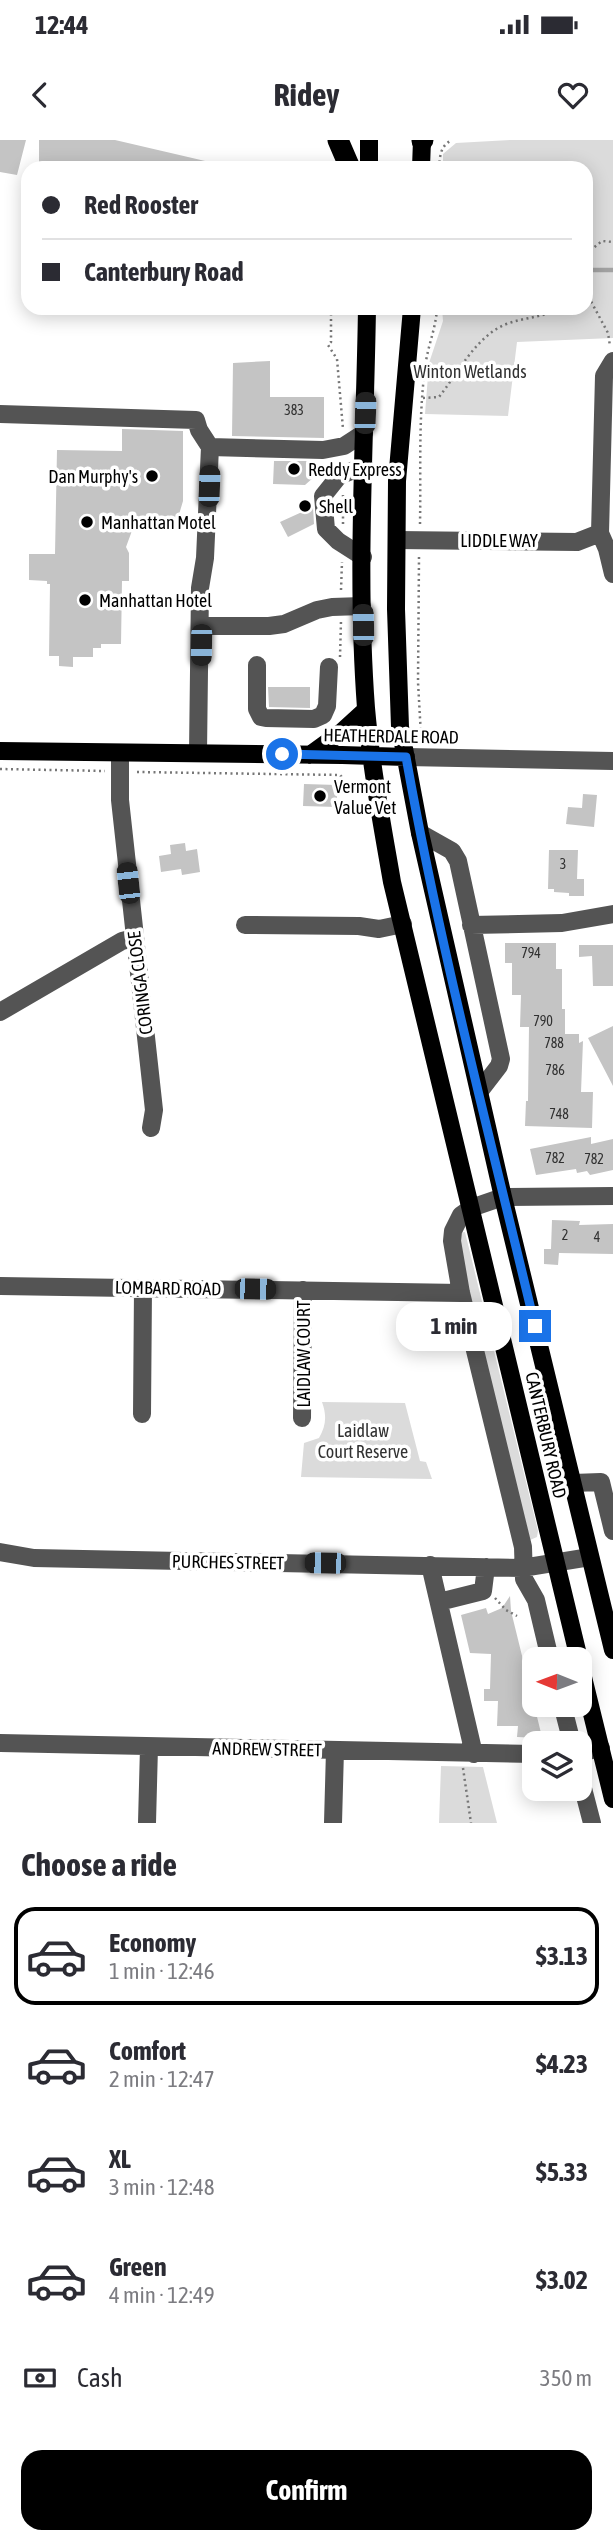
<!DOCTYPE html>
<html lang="en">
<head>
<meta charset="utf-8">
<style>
  body { margin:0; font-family:"Asap Condensed",sans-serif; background:#f2f2f3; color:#2b2b33; height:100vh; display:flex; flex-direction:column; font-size:26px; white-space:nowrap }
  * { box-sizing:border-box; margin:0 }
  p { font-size:23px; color:#7c7c81 }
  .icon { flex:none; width:38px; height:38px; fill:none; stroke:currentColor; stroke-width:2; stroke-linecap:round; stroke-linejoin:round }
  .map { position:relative; height:1683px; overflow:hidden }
  .sheet { display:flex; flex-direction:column; background:#fff; flex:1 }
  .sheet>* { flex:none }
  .hud { position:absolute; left:21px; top:21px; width:572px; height:154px; border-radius:21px; box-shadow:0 4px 18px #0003; display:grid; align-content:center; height:154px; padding:0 21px; background:#fff }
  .needle { width:46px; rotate:271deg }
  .tools { position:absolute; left:522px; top:1507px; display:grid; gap:14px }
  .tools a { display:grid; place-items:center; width:70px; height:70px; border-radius:14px; background:#fff; box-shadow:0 4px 18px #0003; font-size:35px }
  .end { position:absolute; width:32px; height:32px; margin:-16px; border:9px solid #1a73e8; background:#fff; box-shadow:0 0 0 4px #fff }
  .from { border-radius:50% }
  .bubble { position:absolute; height:49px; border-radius:21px; background:#fff; box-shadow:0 4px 18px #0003; font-size:23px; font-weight:700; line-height:49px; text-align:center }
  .car { position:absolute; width:21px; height:42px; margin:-21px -10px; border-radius:9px; box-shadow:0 0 5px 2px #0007; background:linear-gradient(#222 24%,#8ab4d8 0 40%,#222 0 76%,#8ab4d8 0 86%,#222 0) }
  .hud b { display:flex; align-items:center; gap:24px; height:66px; font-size:26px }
  .hud b+b { border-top:2px solid #e1e1e2 }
  .hud i { width:18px; height:18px; background:#2b2b33 }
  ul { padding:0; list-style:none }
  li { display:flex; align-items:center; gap:21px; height:98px; margin:0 14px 10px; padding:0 7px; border:4px solid transparent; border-radius:21px }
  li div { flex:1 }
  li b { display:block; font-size:26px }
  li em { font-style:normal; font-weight:700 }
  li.current { border-color:#000 }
  li>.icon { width:63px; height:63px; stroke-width:1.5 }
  h2 { padding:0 21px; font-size:32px; line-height:84px }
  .pay { display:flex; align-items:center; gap:18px; height:77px; padding:0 21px; font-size:26px }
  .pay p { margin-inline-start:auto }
  .action { display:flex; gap:14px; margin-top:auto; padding:14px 21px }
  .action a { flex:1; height:80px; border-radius:21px; background:#000; color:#fff; font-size:28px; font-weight:700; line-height:80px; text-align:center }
  .status { display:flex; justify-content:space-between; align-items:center; height:49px; padding:0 35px; background:#fff; direction:ltr }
  .status svg { height:19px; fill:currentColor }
  header { display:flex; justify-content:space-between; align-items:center; height:91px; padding:0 21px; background:#fff; font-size:32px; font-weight:700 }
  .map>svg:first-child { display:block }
  .green { fill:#dbdbdb }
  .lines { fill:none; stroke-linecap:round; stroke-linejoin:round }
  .stream { stroke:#a2a2a2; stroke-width:4.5 }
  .building { fill:#c4c4c4 }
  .path { stroke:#767676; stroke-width:2.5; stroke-dasharray:2 3.5; stroke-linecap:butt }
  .minor { stroke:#545454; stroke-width:18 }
  .major { stroke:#000; stroke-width:18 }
  .highway { stroke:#000; stroke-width:21 }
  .route { stroke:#1a73e8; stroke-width:9 }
  .poi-dot { fill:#000; stroke:#fff; stroke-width:2.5 }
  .labels { text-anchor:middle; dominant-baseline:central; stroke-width:7; stroke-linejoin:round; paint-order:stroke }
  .number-label { font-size:14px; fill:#313131 }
  .park-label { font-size:18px; fill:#323232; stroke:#fff }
  .poi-label { font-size:18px; fill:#000; stroke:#fff; text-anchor:start }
  .street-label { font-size:18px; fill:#000; stroke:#fff }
</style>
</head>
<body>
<div class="status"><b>12:44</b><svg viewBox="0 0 49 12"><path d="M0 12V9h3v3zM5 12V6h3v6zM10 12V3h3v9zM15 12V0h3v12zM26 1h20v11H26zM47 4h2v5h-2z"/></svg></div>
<header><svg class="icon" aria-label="back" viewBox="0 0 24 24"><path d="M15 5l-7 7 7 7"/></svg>Ridey<svg class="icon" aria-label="heart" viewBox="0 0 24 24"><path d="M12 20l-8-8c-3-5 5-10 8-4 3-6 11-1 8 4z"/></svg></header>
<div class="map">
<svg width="613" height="1683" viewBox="0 0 613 1683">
  <rect width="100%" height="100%" fill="#fff"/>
  <path class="green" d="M 510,0 L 613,0 L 613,198 L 517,202 L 508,276 L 425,274 L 429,223 L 443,181 L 442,168 L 586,168 L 586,28 L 443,28 L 443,14 L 456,3 Z
    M 465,1092 L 538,1391 L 537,1397 L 530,1400 L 458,1109 L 460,1093 Z
    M 322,1262 L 405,1263 L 420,1321 L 426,1322 L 432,1339 L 301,1337 L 304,1303 L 319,1298 C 326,1286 327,1276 322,1262 Z
    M 441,1626 L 483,1627 L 497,1683 L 439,1683 Z"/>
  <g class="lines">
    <path class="stream" d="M 586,130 L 613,130"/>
  </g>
  <path class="building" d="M 0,0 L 26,0 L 17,35 L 0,32 Z
    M 39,0 L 115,0 L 218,24 L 218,28 L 39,28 Z
    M 270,221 L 270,257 L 324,257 L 324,298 L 232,296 L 233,223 Z
    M 122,289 L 183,291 L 183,361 L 175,388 L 133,388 L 126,407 L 129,413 L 129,441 L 122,441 L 121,504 L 101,504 L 101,508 L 93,508 L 93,517 L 73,517 L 73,527 L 59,526 L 59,516 L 49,516 L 50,444 L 47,444 L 47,441 L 29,440 L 29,414 L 55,414 L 57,310 L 122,311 Z
    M 274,321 L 314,321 L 314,337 L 305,345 L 273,344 Z
    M 313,367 L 314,384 L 288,397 L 280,382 Z
    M 268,547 L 310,547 L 310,568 L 269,567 Z
    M 304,644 L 337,645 L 337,667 L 303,666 Z
    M 583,654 L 597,655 L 594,687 L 566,684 L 568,667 L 582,668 Z
    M 185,703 L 186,711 L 197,709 L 200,732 L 182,735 L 181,729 L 161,732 L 159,716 L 171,714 L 170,705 Z
    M 549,710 L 578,710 L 577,739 L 584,739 L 584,756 L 569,756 L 569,753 L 554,752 L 554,749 L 548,749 Z
    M 505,803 L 556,803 L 556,829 L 562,829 L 562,869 L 565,869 L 565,894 L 579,894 L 579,903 L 583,901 L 581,952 L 593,952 L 592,988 L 525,986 L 526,961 L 528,961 L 529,887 L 520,887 L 521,855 L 512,855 L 512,823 L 505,823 Z
    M 579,805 L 613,805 L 613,846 L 593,846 L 592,816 L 579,817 Z
    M 613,886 L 613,946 L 588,898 Z
    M 591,997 L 591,1004 L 613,999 L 613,1030 L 590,1035 L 587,1031 L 577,1033 L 576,1029 L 536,1035 L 530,1009 Z
    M 552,1080 L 580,1081 L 579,1085 L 613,1084 L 613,1114 L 559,1113 L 558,1125 L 544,1124 L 544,1109 L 551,1109 Z
    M 510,1456 L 511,1471 L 541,1593 L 538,1598 L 517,1597 L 518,1586 L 497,1586 L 498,1561 L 484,1561 L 484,1549 L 490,1549 L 491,1514 L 470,1513 L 461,1475 L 486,1468 L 488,1474 L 502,1468 Z"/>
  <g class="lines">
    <path class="path" d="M 439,28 C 440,16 440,6 452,0
      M 586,114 L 602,101 L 613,102
      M 586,152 L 608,193 L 610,206
      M 331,168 L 331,202 L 328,205 L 337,219 L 343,289
      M 423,258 L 439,257 C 458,233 475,198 504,185 C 523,177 543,178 561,168
      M 343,384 L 343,355
      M 420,384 C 421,330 418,274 426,221 C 429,203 436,187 437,168
      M 419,417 L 418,542 L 421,596
      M 341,450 L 342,422
      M 340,517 L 341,481
      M 0,629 L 105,631
      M 137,632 L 340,635 L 347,643
      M 495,1458 L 506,1470 L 517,1476
      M 463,1628 L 471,1683"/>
    <path class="minor" d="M 0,274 L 196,280 L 199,290 L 210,307 L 205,418 L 200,448 L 198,613
      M 210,307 L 323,310 L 344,306 L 364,293
      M 600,393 L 607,409 L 613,434
      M 397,400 L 577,402 L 600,393 L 604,236 L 613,221
      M 363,417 L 338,401 L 326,389 L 323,356 L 339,336 L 364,326
      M 201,486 L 269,486 L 284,484 L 317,470 L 332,467 L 362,466
      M 257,525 L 257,569 L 261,577 L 266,578 L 314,579 L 323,575 L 327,566 L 329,527
      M 120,613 L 120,660 L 154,970 L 151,988
      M 406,617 L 613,621
      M 420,693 L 452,711 L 458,721 L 501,919 L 499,926 L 479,952
      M 245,785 L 359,786 L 379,789 L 403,784
      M 471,785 L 562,783 L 613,774
      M 0,872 L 122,801 L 134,798
      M 0,1146 L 461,1153
      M 142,1274 L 143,1148
      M 302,1278 L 303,1150
      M 573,1343 L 601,1342 L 613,1391
      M 0,1412 L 34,1418 L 522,1428 L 590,1417
      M 430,1425 L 474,1614
      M 439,1462 L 483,1451 L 486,1427
      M 550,1519 L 536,1460 L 524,1439 L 523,1407 L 461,1153 L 452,1101 L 453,1091 L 461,1075 L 471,1068 L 503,1057 L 613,1056
      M 562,1564 L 572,1603
      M 0,1603 L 534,1614
      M 579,1613 L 601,1608
      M 579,1633 L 592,1683
      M 147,1683 L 149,1607
      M 333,1683 L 335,1610"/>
    <path class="major" d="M 369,28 L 369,0
      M 421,28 L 422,0
      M 367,168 C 365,301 356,435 366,568 C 371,626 382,684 392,742 L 579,1519
      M 412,168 L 397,341 L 396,469 L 400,587 L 420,693 L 503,1057 L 613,1510
      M 0,611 L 342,615 L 406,617
      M 310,615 L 343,591 L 366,570
      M 579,1521 L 613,1659"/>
    <path class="highway" d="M 338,0 L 350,28
      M 422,1 L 423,0"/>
  </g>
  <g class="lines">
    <path class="route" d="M 282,614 L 406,617 C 440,808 490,997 535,1186"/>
  </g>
  <g class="poi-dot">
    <circle cx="294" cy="329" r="7"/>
    <circle cx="152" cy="336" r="7"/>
    <circle cx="305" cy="366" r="7"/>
    <circle cx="87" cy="382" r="7"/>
    <circle cx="85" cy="460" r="7"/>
    <circle cx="320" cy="656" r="7"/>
  </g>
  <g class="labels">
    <g class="number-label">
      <text x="294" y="270">383</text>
      <text x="563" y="724">3</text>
      <text x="531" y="813">794</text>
      <text x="543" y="881">790</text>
      <text x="554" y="903">788</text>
      <text x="555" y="930">786</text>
      <text x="559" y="974">748</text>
      <text x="555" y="1018">782</text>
      <text x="594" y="1019">782</text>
      <text x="565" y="1095">2</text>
      <text x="597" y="1097">4</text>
    </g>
    <g class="park-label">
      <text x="470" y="231">Winton Wetlands</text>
      <text x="363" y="1290">Laidlaw<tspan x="363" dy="21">Court Reserve</tspan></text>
    </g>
    <g class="poi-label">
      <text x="308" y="329">Reddy Express</text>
      <text x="138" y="336" text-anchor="end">Dan Murphy's</text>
      <text x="319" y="366">Shell</text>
      <text x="101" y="382">Manhattan Motel</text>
      <text x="99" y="460">Manhattan Hotel</text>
      <text x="334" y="646">Vermont<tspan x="334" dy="21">Value Vet</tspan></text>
    </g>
    <g class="street-label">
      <text x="499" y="400">LIDDLE WAY</text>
      <text transform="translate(391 596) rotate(1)">HEATHERDALE ROAD</text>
      <text transform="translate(140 843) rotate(-97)">CORINGA CLOSE</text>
      <text transform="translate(168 1148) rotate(1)">LOMBARD ROAD</text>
      <text transform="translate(303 1214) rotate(-90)">LAIDLAW COURT</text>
      <text transform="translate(546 1295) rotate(77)">CANTERBURY ROAD</text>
      <text transform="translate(228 1422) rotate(1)">PURCHES STREET</text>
      <text transform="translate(267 1609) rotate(1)">ANDREW STREET</text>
    </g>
  </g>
</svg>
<div class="tools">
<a><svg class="needle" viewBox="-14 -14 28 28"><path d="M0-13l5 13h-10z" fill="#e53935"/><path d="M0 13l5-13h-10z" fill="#7c7c81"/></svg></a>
<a><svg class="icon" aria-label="layers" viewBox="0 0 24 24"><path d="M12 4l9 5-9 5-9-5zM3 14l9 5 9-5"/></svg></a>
</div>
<i class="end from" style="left:282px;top:614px"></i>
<i class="end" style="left:535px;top:1186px"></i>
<div class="bubble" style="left:396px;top:1162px;width:116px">1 min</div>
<i class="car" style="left:365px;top:273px;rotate:2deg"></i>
<i class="car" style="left:209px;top:346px;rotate:2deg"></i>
<i class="car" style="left:363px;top:485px;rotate:359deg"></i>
<i class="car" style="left:201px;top:505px;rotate:181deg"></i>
<i class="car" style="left:128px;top:743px;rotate:354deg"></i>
<i class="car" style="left:255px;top:1149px;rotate:91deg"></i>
<i class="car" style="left:325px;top:1423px;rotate:271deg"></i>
<div class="hud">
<b><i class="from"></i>Red Rooster</b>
<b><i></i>Canterbury Road</b>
</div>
</div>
<section class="sheet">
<h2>Choose a ride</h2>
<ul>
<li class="current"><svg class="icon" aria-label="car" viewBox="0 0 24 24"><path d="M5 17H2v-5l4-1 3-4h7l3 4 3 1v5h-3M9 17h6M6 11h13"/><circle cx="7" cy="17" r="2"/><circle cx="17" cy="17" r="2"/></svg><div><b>Economy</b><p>1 min · 12:46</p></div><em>$3.13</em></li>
<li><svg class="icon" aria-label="car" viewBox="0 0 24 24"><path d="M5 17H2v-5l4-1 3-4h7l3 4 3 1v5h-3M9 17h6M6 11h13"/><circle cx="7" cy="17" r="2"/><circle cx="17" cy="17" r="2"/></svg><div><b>Comfort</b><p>2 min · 12:47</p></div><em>$4.23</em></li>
<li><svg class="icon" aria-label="car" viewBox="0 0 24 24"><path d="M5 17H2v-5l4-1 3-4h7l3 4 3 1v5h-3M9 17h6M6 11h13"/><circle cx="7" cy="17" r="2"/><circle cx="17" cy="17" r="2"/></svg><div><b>XL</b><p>3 min · 12:48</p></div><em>$5.33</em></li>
<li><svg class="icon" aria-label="car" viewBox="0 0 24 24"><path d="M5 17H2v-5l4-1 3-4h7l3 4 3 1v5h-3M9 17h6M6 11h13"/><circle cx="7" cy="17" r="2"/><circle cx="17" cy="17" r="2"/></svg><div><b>Green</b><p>4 min · 12:49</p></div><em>$3.02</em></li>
</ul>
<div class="pay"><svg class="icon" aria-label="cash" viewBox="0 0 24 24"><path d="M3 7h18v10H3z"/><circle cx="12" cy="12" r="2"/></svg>Cash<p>350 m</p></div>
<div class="action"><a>Confirm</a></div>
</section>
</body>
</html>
